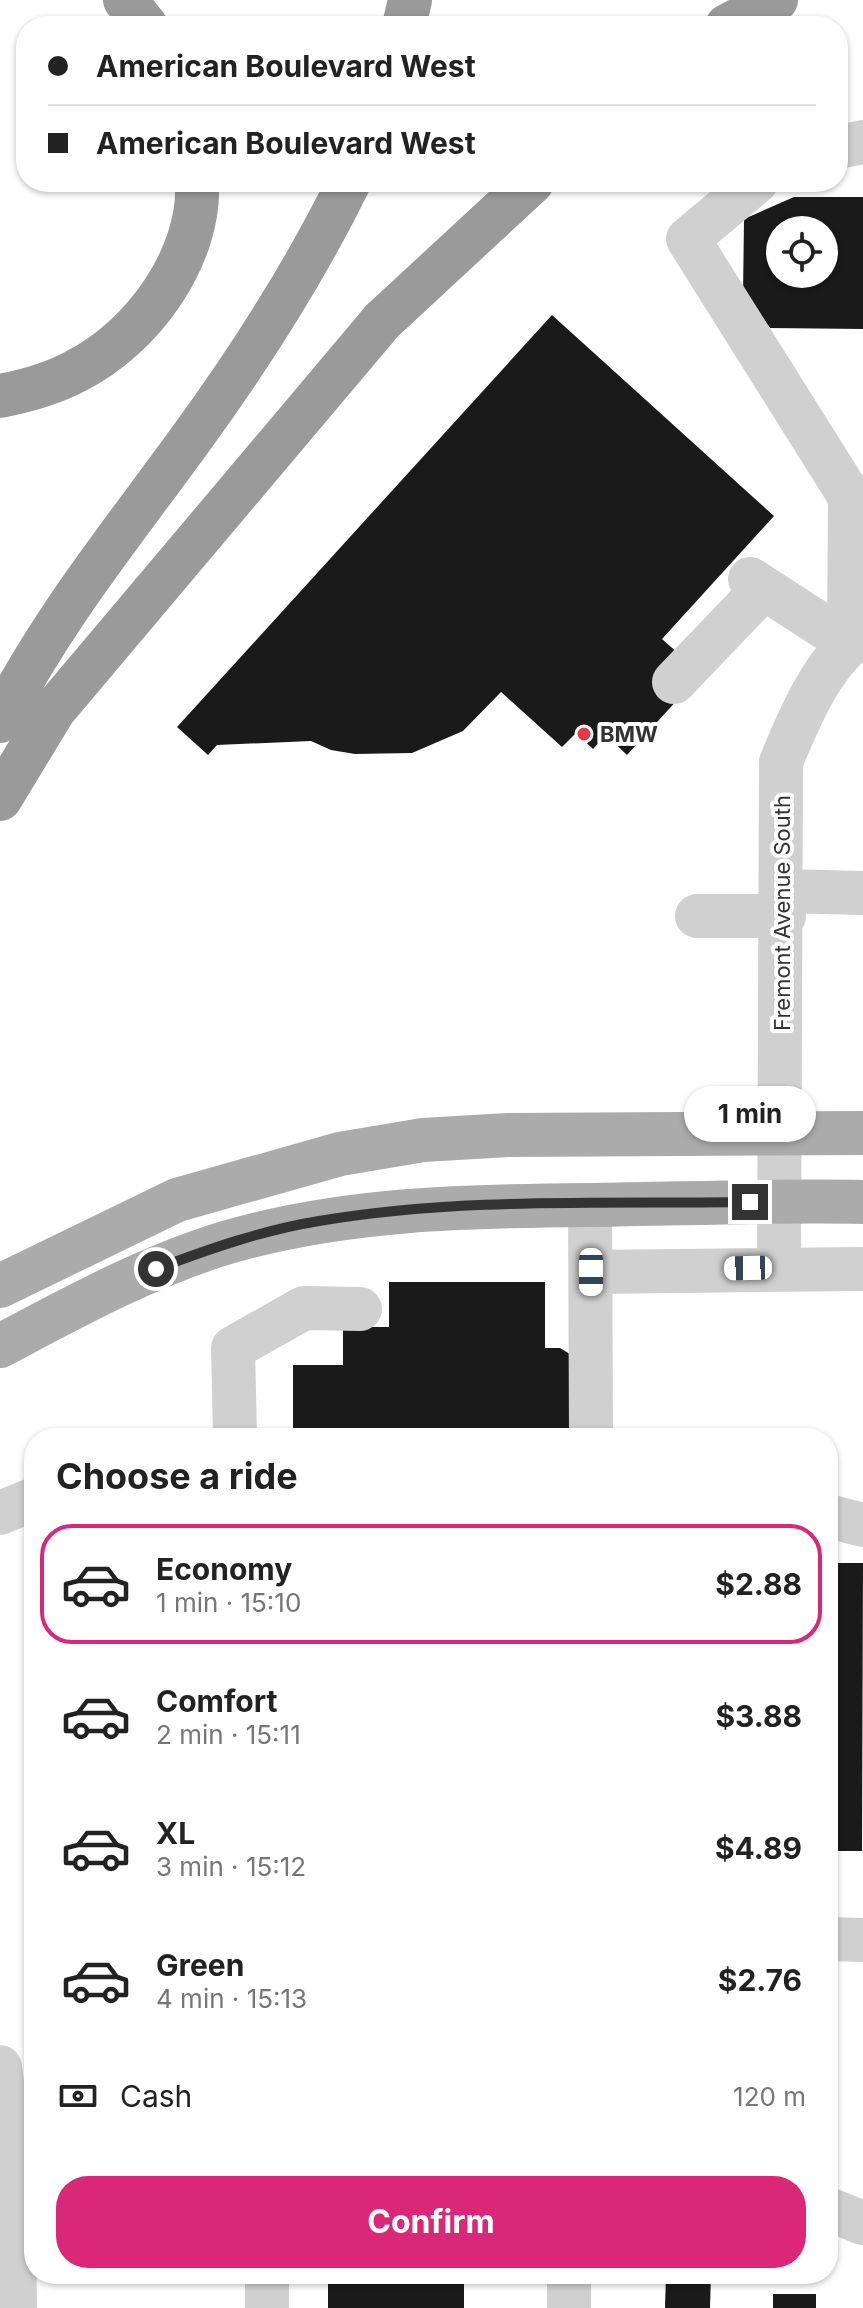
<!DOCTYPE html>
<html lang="en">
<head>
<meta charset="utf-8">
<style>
  body { margin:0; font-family:Inter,sans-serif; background:#f2f2f2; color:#222; height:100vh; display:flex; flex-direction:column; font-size:30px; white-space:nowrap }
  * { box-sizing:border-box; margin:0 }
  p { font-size:26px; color:#767676 }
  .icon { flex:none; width:44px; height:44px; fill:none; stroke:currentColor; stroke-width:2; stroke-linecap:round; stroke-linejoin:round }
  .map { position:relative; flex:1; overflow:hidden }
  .drawer { position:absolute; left:24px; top:1428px; width:814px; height:856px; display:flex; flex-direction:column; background:#fff; border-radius:32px; box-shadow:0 2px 6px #0004 }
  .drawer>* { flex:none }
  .banner { position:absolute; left:16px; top:16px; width:832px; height:176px; border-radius:32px; box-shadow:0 2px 6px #0004; display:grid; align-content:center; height:176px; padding:0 32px; background:#fff }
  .fabs { position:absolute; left:766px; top:216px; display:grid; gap:16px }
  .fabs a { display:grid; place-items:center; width:72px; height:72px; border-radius:50%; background:#fff; box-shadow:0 2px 6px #0004; font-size:40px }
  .end { position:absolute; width:36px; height:36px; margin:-18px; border:10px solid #333; background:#fff; box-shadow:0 0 0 4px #fff }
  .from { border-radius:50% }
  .bubble { position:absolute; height:56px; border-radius:28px; background:#fff; box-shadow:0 2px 6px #0004; font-size:26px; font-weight:700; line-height:56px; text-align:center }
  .car { position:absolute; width:24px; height:48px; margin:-24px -12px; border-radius:10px; box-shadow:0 0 6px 2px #0007; background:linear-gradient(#fff 24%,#345 0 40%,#fff 0 76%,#345 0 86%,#fff 0) }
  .banner b { display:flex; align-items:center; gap:28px; height:76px; font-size:30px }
  .banner b+b { border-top:2px solid #e0e0e0 }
  .banner i { width:20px; height:20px; background:#222 }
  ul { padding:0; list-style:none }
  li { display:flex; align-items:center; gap:24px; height:120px; margin:0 16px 12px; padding:0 16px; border:4px solid transparent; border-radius:32px }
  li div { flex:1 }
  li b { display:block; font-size:30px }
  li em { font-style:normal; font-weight:700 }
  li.on { border-color:#db2777 }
  li>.icon { width:72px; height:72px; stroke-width:1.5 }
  h2 { padding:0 32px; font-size:36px; line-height:96px }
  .pay { display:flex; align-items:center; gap:20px; height:88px; padding:0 32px; font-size:30px }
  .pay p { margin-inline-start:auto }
  .primary-button { display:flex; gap:16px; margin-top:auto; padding:16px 32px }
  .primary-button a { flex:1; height:92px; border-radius:32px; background:#db2777; color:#fff; font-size:32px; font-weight:700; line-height:92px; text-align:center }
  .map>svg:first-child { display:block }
  .building { fill:#1a1a1a; fill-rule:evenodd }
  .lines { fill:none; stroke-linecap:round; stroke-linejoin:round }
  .minor { stroke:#d0d0d0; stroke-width:44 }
  .major { stroke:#ababab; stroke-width:44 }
  .highway { stroke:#9a9a9a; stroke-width:44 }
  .route { stroke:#333; stroke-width:10 }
  .poi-dot { fill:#e63946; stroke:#fff; stroke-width:3 }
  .labels { text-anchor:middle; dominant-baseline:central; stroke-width:8; stroke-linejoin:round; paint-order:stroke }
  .poi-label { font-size:22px; font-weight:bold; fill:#333; stroke:#fff; text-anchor:start }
  .street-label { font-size:22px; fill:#333; stroke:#fff }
</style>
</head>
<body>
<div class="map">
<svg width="863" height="2308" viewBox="0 0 863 2308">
  <rect width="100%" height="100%" fill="#fff"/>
  <path class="building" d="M 794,197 L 863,197 L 863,329 L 770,328 L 743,295 L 744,219 ZM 780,230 L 824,230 L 824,274 L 780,274 Z
    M 552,315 L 774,516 L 662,639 L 680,655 L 679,698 L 627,755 L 606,735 L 593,749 L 576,733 L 562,747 L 501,692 L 463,731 L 412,753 L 355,754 L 331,750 L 311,741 L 217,745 L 208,755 L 177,727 Z
    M 389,1282 L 545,1282 L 545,1348 L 560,1348 L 578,1359 L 580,1423 L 565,1437 L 293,1437 L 293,1365 L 343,1365 L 343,1327 L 389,1327 Z
    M 828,1563 L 863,1563 L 862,1851 L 828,1851 Z
    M 328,2274 L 464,2274 L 464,2308 L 328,2308 Z
    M 666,2274 L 711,2274 L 710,2308 L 665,2308 Z
    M 773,2294 L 816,2294 L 816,2308 L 773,2308 Z"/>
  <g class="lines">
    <path class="minor" d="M 838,147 L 863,142
      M 756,182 L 688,239 L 850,497 L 849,643
      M 750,579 L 849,643
      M 674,682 L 764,588
      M 783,891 L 863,893
      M 697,916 L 784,916
      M 590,1205 L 591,1438
      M 779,1268 L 781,762 C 798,721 824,657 863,635
      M 591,1272 L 863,1269
      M 235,1438 L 233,1348 L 304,1308 L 360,1309
      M 0,1513 L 34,1499
      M 828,1516 L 863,1525
      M 828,1939 L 863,1940
      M 0,2067 L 13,2168 L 15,2308
      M 828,2209 L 863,2223
      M 267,2274 L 267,2308
      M 569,2308 L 569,2274"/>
    <path class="major" d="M 0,1286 L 177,1200 L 340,1154 L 423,1140 L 508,1135 L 863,1133
      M 0,1346 C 72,1308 146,1267 225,1243 C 344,1208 468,1206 591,1205 C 682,1204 772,1200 863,1202"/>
    <path class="highway" d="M 125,0 L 146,26
      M 404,26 L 410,0
      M 727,26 L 776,0
      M 0,396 C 26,391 52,384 76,371 C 142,338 201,257 197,182
      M 0,721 C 55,615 121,535 190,440 C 249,359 305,272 349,182
      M 0,799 L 54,710 L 382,321 L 532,182"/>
  </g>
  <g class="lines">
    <path class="route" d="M 156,1269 C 209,1249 263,1230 319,1221 C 460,1197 607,1204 750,1202"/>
  </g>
  <circle class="poi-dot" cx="584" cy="734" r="8"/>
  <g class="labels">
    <g class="poi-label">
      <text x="600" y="734">BMW</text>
    </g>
    <g class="street-label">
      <text transform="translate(782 913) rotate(-90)">Fremont Avenue South</text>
    </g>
  </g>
</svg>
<div class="fabs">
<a><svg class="icon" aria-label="locate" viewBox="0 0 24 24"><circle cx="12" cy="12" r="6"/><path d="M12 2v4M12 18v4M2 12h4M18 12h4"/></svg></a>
</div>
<i class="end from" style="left:156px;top:1269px"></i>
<i class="end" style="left:750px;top:1202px"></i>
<div class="bubble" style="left:684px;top:1086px;width:132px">1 min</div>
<i class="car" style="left:748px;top:1268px;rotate:269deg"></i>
<i class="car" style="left:591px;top:1272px;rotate:180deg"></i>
<div class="banner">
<b><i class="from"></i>American Boulevard West</b>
<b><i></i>American Boulevard West</b>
</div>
<section class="drawer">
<h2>Choose a ride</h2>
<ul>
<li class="on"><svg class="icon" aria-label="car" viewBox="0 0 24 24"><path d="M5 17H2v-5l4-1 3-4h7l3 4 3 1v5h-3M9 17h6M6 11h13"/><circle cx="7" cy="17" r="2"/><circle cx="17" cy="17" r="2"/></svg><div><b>Economy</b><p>1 min · 15:10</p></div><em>$2.88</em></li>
<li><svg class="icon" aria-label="car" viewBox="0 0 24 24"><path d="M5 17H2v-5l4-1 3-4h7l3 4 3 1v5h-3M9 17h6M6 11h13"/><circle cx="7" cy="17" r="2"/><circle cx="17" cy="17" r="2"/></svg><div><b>Comfort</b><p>2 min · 15:11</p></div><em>$3.88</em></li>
<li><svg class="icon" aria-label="car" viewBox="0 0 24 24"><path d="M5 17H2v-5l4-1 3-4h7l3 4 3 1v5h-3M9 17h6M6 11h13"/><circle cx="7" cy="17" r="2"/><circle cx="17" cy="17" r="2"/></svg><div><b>XL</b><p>3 min · 15:12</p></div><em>$4.89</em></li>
<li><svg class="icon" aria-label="car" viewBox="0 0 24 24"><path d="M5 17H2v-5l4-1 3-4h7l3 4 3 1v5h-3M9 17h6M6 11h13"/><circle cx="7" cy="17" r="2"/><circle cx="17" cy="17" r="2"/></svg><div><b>Green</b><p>4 min · 15:13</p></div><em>$2.76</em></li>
</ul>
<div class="pay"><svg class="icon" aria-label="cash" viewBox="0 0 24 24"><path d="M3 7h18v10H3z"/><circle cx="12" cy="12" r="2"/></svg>Cash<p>120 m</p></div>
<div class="primary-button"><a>Confirm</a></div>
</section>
</div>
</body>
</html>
